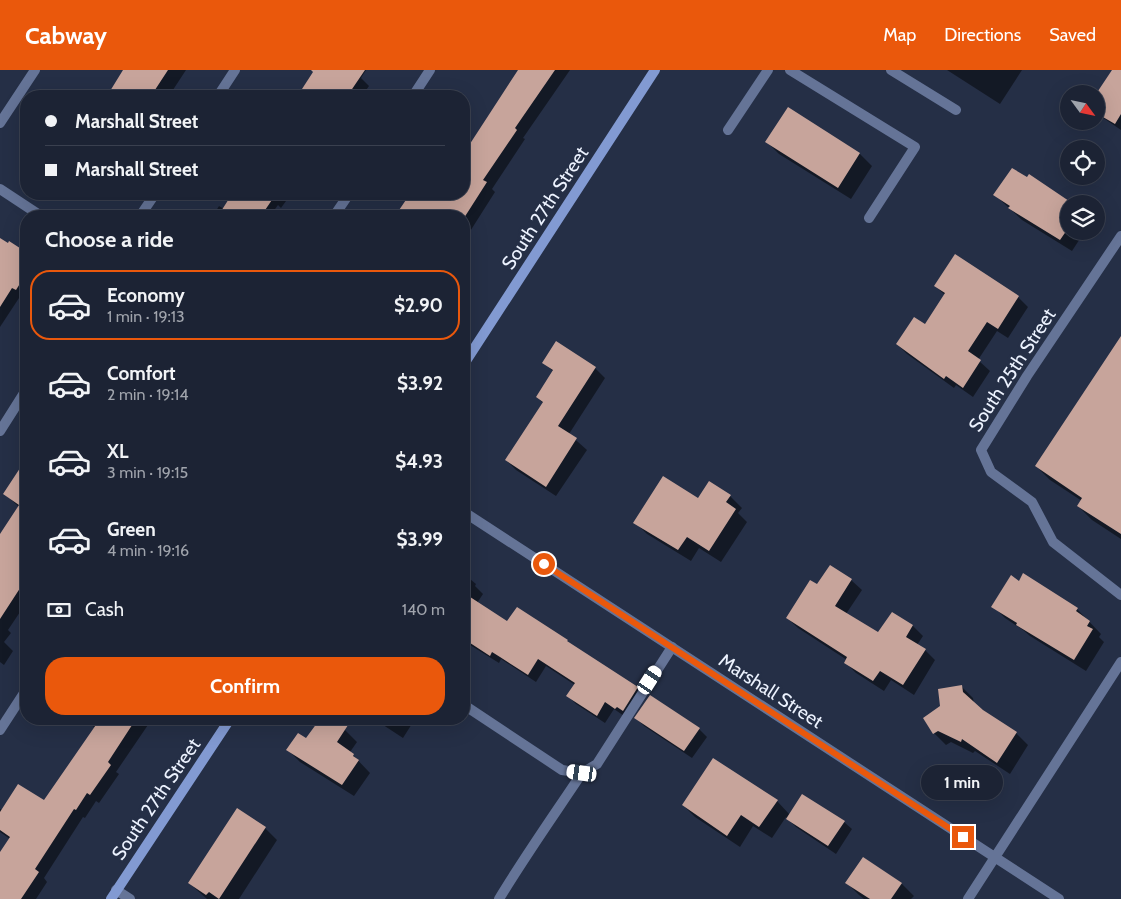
<!DOCTYPE html>
<html lang="en">
<head>
<meta charset="utf-8">
<style>
  body { margin:0; font-family:Cabin,sans-serif; background:#292f40; color:#f1f3f6; height:100vh; display:flex; flex-direction:column; font-size:19px; white-space:nowrap }
  * { box-sizing:border-box; margin:0 }
  p { font-size:16px; color:#a0a4ac }
  .icon { flex:none; width:28px; height:28px; fill:none; stroke:currentColor; stroke-width:2; stroke-linecap:round; stroke-linejoin:round }
  .map { position:relative; flex:1; overflow:hidden }
  .panel { position:absolute; left:20px; top:140px; width:450px; height:515px; display:flex; flex-direction:column; background:#1c2334; border-radius:20px; box-shadow:0 5px 20px #0002,0 0 0 1px #3a404f }
  .panel>* { flex:none }
  .banner { position:absolute; left:20px; top:20px; width:450px; height:110px; border-radius:20px; box-shadow:0 5px 20px #0002,0 0 0 1px #3a404f; display:grid; align-content:center; height:110px; padding:0 25px; background:#1c2334 }
  .needle { width:32px; rotate:123deg }
  .tools { position:absolute; left:1060px; top:15px; display:grid; gap:10px }
  .tools a { display:grid; place-items:center; width:45px; height:45px; border-radius:50%; background:#1c2334; box-shadow:0 5px 20px #0002,0 0 0 1px #3a404f; font-size:25px }
  .end { position:absolute; width:22px; height:22px; margin:-11px; border:6px solid #ea580c; background:#fff; box-shadow:0 0 0 2px #fff }
  .from { border-radius:50% }
  .bubble { position:absolute; height:35px; border-radius:18px; background:#1c2334; box-shadow:0 5px 20px #0002,0 0 0 1px #3a404f; font-size:16px; font-weight:800; line-height:35px; text-align:center }
  .car { position:absolute; width:15px; height:30px; margin:-15px -8px; border-radius:6px; box-shadow:0 0 4px 1px #0007; background:linear-gradient(#fff 24%,#345 0 40%,#fff 0 76%,#345 0 86%,#fff 0) }
  .banner b { display:flex; align-items:center; gap:18px; height:48px; font-size:19px }
  .banner b+b { border-top:1px solid #3a404f }
  .banner i { width:12px; height:12px; background:#f1f3f6 }
  ul { padding:0; list-style:none }
  li { display:flex; align-items:center; gap:15px; height:70px; margin:0 10px 8px; padding:0 15px; border:2px solid transparent; border-radius:20px }
  li div { flex:1 }
  li b { display:block; font-size:19px }
  li em { font-style:normal; font-weight:800 }
  li.current { border-color:#ea580c }
  li>.icon { width:45px; height:45px; stroke-width:1.5 }
  h2 { padding:0 25px; font-size:22px; line-height:60px }
  .pay { display:flex; align-items:center; gap:12px; height:55px; padding:0 25px; font-size:19px }
  .pay p { margin-inline-start:auto }
  .cta { display:flex; gap:10px; margin-top:auto; padding:10px 25px }
  .cta a { flex:1; height:58px; border-radius:20px; background:#ea580c; color:#fff; font-size:20px; font-weight:800; line-height:58px; text-align:center }
  header { display:flex; align-items:center; gap:30px; box-sizing:border-box; height:70px; padding:0 25px; background:#ea580c; color:#fff }
  header strong { font-size:24px }
  nav { display:flex; gap:28px; margin-inline-start:auto; font-size:18px }
  .map>svg:first-child { display:block }
  .shadow { fill:#0007 }
  .building { fill:#c7a49b }
  .lines { fill:none; stroke-linecap:round; stroke-linejoin:round }
  .service { stroke:#657497; stroke-width:10 }
  .minor { stroke:#657497; stroke-width:10 }
  .secondary { stroke:#829ad2; stroke-width:10 }
  .route { stroke:#ea580c; stroke-width:6 }
  .labels { text-anchor:middle; dominant-baseline:central; stroke-width:5; stroke-linejoin:round; paint-order:stroke }
  .street-label { font-size:19px; fill:#ecf2fe; stroke:#252f46 }
</style>
</head>
<body>
<header>
<strong>Cabway</strong>
<nav><a>Map</a><a>Directions</a><a>Saved</a></nav>
</header>
<div class="map">
<svg width="1121" height="829" viewBox="0 0 1121 829">
  <rect width="100%" height="100%" fill="#252f46"/>
  <path class="shadow" d="M 125,0 L 186,0 L 169,26 L 108,26 Z
    M 315,0 L 366,0 L 361,8 L 369,16 L 362,26 L 310,26 L 303,19 Z
    M 520,0 L 570,0 L 523,68 L 525,69 L 492,119 L 495,122 L 469,163 L 464,160 L 464,146 L 397,146 L 407,131 L 415,136 L 422,124 L 464,124 L 464,85 Z
    M 947,0 L 1022,0 L 1000,34 Z
    M 1113,0 L 1121,4 L 1121,60 L 1096,43 Z
    M 788,39 L 860,84 L 872,96 L 851,129 L 779,84 L 767,72 Z
    M 234,124 L 291,124 L 281,138 L 278,135 L 270,146 L 213,146 L 219,136 L 224,139 Z
    M 995,125 L 1069,134 L 1069,161 L 1085,161 L 1072,181 L 1022,150 Z
    M 0,169 L 8,175 L 10,173 L 26,184 L 26,224 L 24,227 L 21,225 L 0,257 Z
    M 955,186 L 1018,227 L 1028,237 L 1008,268 L 997,261 L 978,290 L 990,301 L 973,327 L 956,315 L 954,318 L 907,284 L 897,274 L 925,255 L 945,225 L 935,216 Z
    M 1121,268 L 1121,469 L 1092,450 L 1078,436 L 1082,431 L 1050,410 L 1036,396 Z
    M 557,273 L 595,298 L 605,308 L 569,364 L 587,380 L 556,426 L 516,400 L 506,390 L 543,333 L 537,327 L 554,302 L 544,293 Z
    M 17,406 L 26,412 L 26,533 L 8,560 L 11,563 L 4,572 L 13,581 L 4,595 L 0,592 L 0,473 L 19,437 L 5,424 Z
    M 730,426 L 742,438 L 738,443 L 747,452 L 721,492 L 699,478 L 691,491 L 647,464 L 635,452 Z
    M 464,504 L 476,514 L 475,516 L 483,524 L 477,533 L 508,553 L 573,577 L 637,618 L 645,626 L 624,646 L 614,639 L 605,653 L 576,634 L 568,626 L 575,615 L 546,596 L 536,612 L 501,589 L 499,593 L 470,575 L 464,568 Z
    M 851,510 L 862,520 L 846,544 L 879,564 L 913,556 L 923,566 L 917,575 L 925,580 L 935,590 L 914,625 L 891,610 L 884,621 L 856,603 L 846,593 L 847,590 L 798,558 L 787,548 L 817,516 Z
    M 1020,512 L 1077,539 L 1101,564 L 1099,567 L 1104,572 L 1086,601 L 1030,566 L 1023,560 L 1005,548 L 993,536 Z
    M 961,616 L 973,628 L 974,634 L 1016,663 L 1028,675 L 1010,704 L 975,681 L 973,683 L 951,672 L 946,675 L 934,663 L 942,637 Z
    M 636,648 L 699,659 L 707,667 L 692,688 L 644,656 Z
    M 85,649 L 152,649 L 116,702 L 119,704 L 99,733 L 96,731 L 85,748 L 83,747 L 44,808 L 47,812 L 36,829 L 0,829 L 0,784 L 10,769 L 0,762 L 0,739 L 3,740 L 45,732 L 95,658 Z
    M 321,649 L 328,649 L 345,660 L 357,672 L 350,682 L 370,703 L 354,726 L 300,692 L 288,680 L 307,670 Z
    M 374,649 L 415,649 L 403,668 Z
    M 777,731 L 790,745 L 844,752 L 852,759 L 836,784 L 796,757 L 786,747 L 772,768 L 753,756 L 740,777 L 695,747 L 683,735 Z
    M 237,740 L 265,758 L 277,770 L 239,829 L 207,829 L 189,813 Z
    M 863,788 L 902,814 L 914,826 L 911,829 L 864,829 L 859,825 L 847,813 Z"/>
  <path class="building" d="M 123,0 L 168,0 L 151,26 L 107,26 Z
    M 311,0 L 365,0 L 348,25 L 340,19 L 335,26 L 312,26 L 302,19 L 313,2 Z
    M 518,0 L 555,0 L 515,58 L 517,60 L 483,110 L 487,112 L 464,148 L 464,146 L 395,146 L 410,124 L 464,124 L 464,83 Z
    M 1112,0 L 1121,0 L 1121,44 L 1115,54 L 1096,43 L 1096,24 Z
    M 788,37 L 860,83 L 838,118 L 765,72 Z
    M 1012,98 L 1027,107 L 1029,104 L 1069,131 L 1069,157 L 1060,170 L 1008,138 L 1010,136 L 993,125 Z
    M 232,124 L 276,124 L 261,146 L 218,146 Z
    M 0,168 L 8,173 L 9,171 L 26,182 L 26,204 L 16,220 L 12,218 L 0,237 Z
    M 955,184 L 1019,226 L 998,259 L 987,252 L 968,281 L 981,290 L 963,318 L 946,306 L 944,309 L 896,274 L 914,247 L 925,254 L 945,223 L 934,216 Z
    M 1121,266 L 1121,464 L 1077,436 L 1082,428 L 1035,396 Z
    M 556,271 L 596,297 L 558,356 L 577,368 L 546,417 L 505,390 L 543,332 L 536,327 L 553,300 L 542,293 Z
    M 26,389 L 26,509 L 0,549 L 0,464 L 19,435 L 3,424 Z
    M 663,406 L 698,428 L 709,411 L 731,425 L 726,432 L 736,439 L 709,481 L 687,467 L 678,480 L 633,453 Z
    M 830,495 L 852,509 L 835,536 L 878,562 L 892,542 L 913,555 L 906,567 L 926,579 L 903,615 L 880,601 L 873,611 L 844,593 L 847,587 L 786,548 L 810,510 L 817,514 Z
    M 1023,503 L 1078,538 L 1076,541 L 1090,551 L 1087,556 L 1093,559 L 1074,590 L 1016,555 L 1017,553 L 991,537 L 1011,505 L 1019,511 Z
    M 464,523 L 507,551 L 517,537 L 568,570 L 567,571 L 638,617 L 623,641 L 617,637 L 615,639 L 605,632 L 597,646 L 566,626 L 575,613 L 538,589 L 528,605 L 500,587 L 492,582 L 490,586 L 464,569 Z
    M 962,615 L 963,622 L 983,640 L 1017,662 L 997,693 L 962,669 L 961,672 L 938,661 L 933,664 L 923,648 L 940,636 L 938,619 Z
    M 650,625 L 700,658 L 684,681 L 634,648 Z
    M 100,649 L 136,649 L 108,692 L 111,695 L 90,725 L 87,723 L 76,740 L 74,739 L 35,799 L 39,802 L 21,829 L 0,829 L 0,782 L 10,767 L 0,760 L 0,742 L 18,714 L 44,730 Z
    M 320,649 L 352,649 L 337,672 L 354,684 L 353,686 L 359,690 L 342,715 L 286,680 L 298,663 L 306,668 Z
    M 713,688 L 778,730 L 759,757 L 741,745 L 727,766 L 682,735 Z
    M 802,724 L 845,751 L 828,776 L 786,749 Z
    M 237,738 L 266,757 L 219,829 L 209,822 L 206,825 L 188,813 Z
    M 863,787 L 902,813 L 891,829 L 870,829 L 845,813 Z"/>
  <g class="lines">
    <path class="service" d="M 790,0 L 915,77 L 869,148
      M 891,0 L 956,40
      M 413,26 L 430,0
      M 0,53 L 35,0
      M 728,60 L 768,0
      M 334,146 L 349,124
      M 464,635 L 562,700 L 582,703 L 597,694 L 672,577
      M 0,660 L 26,620
      M 499,829 C 525,786 554,745 582,703"/>
    <path class="minor" d="M 218,26 L 235,0
      M 0,119 L 41,146
      M 140,146 L 155,124
      M 1121,166 L 1027,306 L 981,380 L 991,402 L 1032,432 L 1053,472 L 1121,525
      M 0,361 L 26,320
      M 464,442 L 1059,829
      M 116,820 L 130,829
      M 968,829 L 1121,592"/>
    <path class="secondary" d="M 464,294 L 655,0
      M 111,829 L 230,649"/>
  </g>
  <g class="lines">
    <path class="route" d="M 544,494 L 963,767"/>
  </g>
  <g class="labels">
    <g class="street-label">
      <text transform="translate(545 138) rotate(-57)">South 27th Street</text>
      <text transform="translate(1012 300) rotate(-57)">South 25th Street</text>
      <text transform="translate(771 621) rotate(33)">Marshall Street</text>
      <text transform="translate(156 729) rotate(-56)">South 27th Street</text>
    </g>
  </g>
</svg>
<div class="tools">
<a><svg class="needle" viewBox="-14 -14 28 28"><path d="M0-13l5 13h-10z" fill="#e53935"/><path d="M0 13l5-13h-10z" fill="#a0a4ac"/></svg></a>
<a><svg class="icon" aria-label="locate" viewBox="0 0 24 24"><circle cx="12" cy="12" r="6"/><path d="M12 2v4M12 18v4M2 12h4M18 12h4"/></svg></a>
<a><svg class="icon" aria-label="layers" viewBox="0 0 24 24"><path d="M12 4l9 5-9 5-9-5zM3 14l9 5 9-5"/></svg></a>
</div>
<i class="end from" style="left:544px;top:494px"></i>
<i class="end" style="left:963px;top:767px"></i>
<div class="bubble" style="left:921px;top:695px;width:82px">1 min</div>
<i class="car" style="left:650px;top:610px;rotate:33deg"></i>
<i class="car" style="left:582px;top:703px;rotate:278deg"></i>
<div class="banner">
<b><i class="from"></i>Marshall Street</b>
<b><i></i>Marshall Street</b>
</div>
<section class="panel">
<h2>Choose a ride</h2>
<ul>
<li class="current"><svg class="icon" aria-label="car" viewBox="0 0 24 24"><path d="M5 17H2v-5l4-1 3-4h7l3 4 3 1v5h-3M9 17h6M6 11h13"/><circle cx="7" cy="17" r="2"/><circle cx="17" cy="17" r="2"/></svg><div><b>Economy</b><p>1 min · 19:13</p></div><em>$2.90</em></li>
<li><svg class="icon" aria-label="car" viewBox="0 0 24 24"><path d="M5 17H2v-5l4-1 3-4h7l3 4 3 1v5h-3M9 17h6M6 11h13"/><circle cx="7" cy="17" r="2"/><circle cx="17" cy="17" r="2"/></svg><div><b>Comfort</b><p>2 min · 19:14</p></div><em>$3.92</em></li>
<li><svg class="icon" aria-label="car" viewBox="0 0 24 24"><path d="M5 17H2v-5l4-1 3-4h7l3 4 3 1v5h-3M9 17h6M6 11h13"/><circle cx="7" cy="17" r="2"/><circle cx="17" cy="17" r="2"/></svg><div><b>XL</b><p>3 min · 19:15</p></div><em>$4.93</em></li>
<li><svg class="icon" aria-label="car" viewBox="0 0 24 24"><path d="M5 17H2v-5l4-1 3-4h7l3 4 3 1v5h-3M9 17h6M6 11h13"/><circle cx="7" cy="17" r="2"/><circle cx="17" cy="17" r="2"/></svg><div><b>Green</b><p>4 min · 19:16</p></div><em>$3.99</em></li>
</ul>
<div class="pay"><svg class="icon" aria-label="cash" viewBox="0 0 24 24"><path d="M3 7h18v10H3z"/><circle cx="12" cy="12" r="2"/></svg>Cash<p>140 m</p></div>
<div class="cta"><a>Confirm</a></div>
</section>
</div>
</body>
</html>
